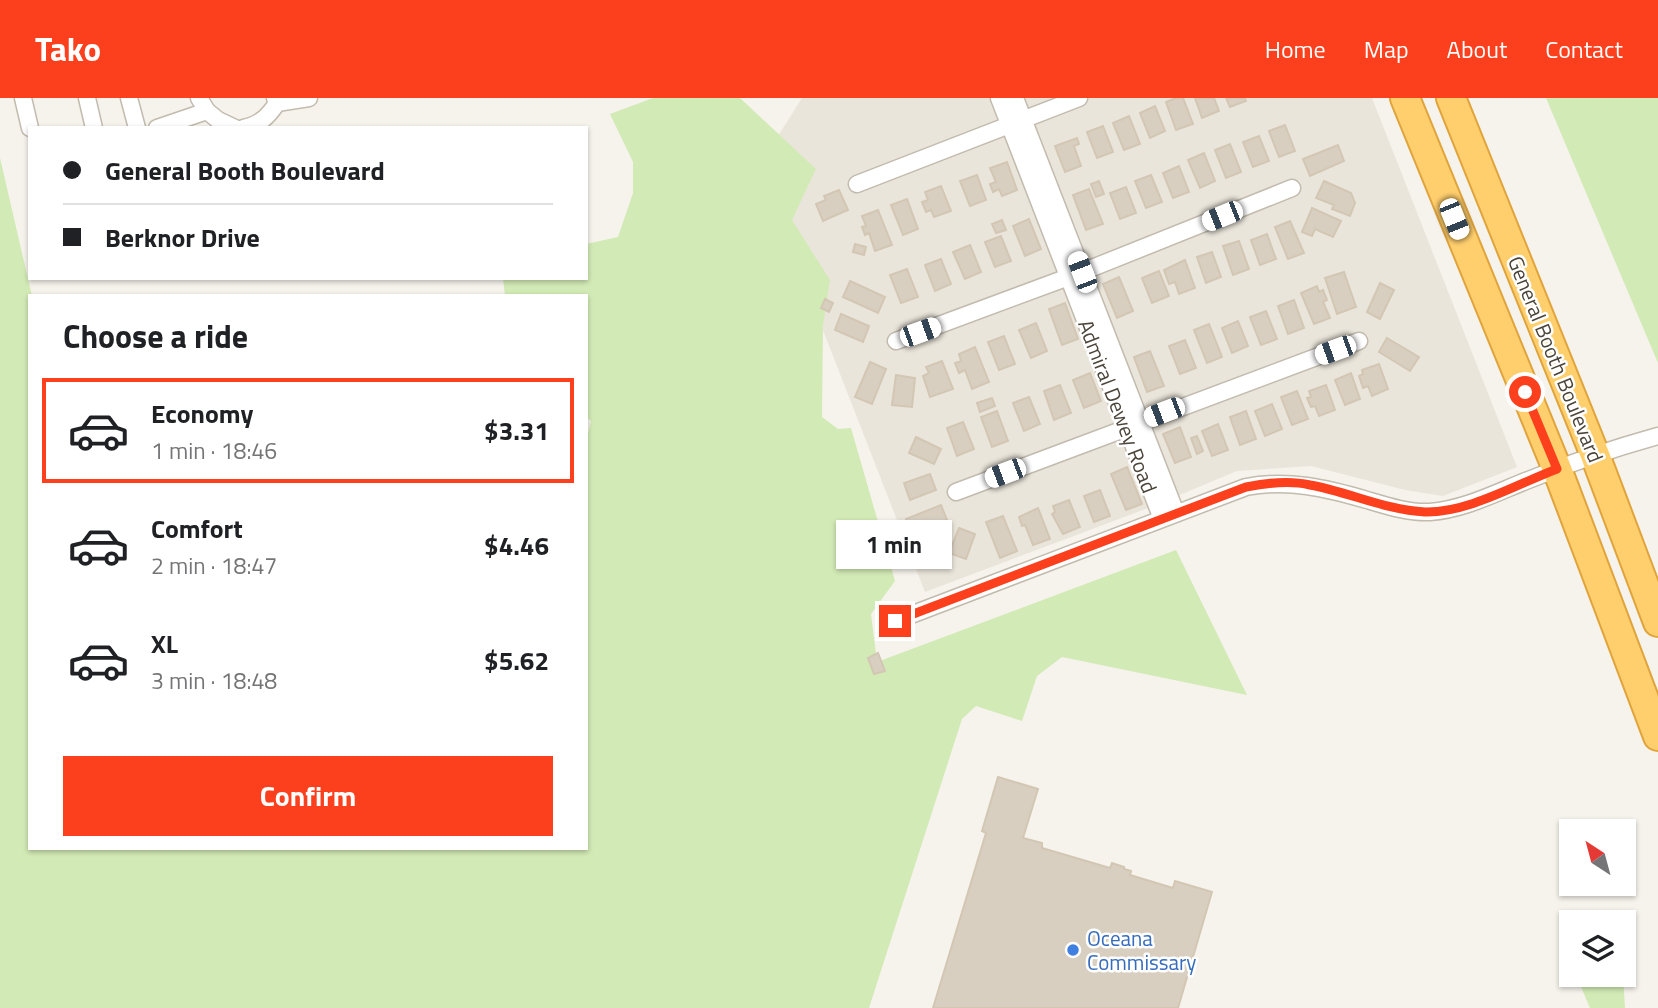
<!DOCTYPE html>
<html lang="en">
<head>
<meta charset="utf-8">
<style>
  body { margin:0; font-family:"Titillium Web",sans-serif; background:#f2f2f2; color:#202124; height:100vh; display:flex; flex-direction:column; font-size:26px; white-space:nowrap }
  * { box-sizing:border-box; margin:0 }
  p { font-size:23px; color:#757577 }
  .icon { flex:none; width:38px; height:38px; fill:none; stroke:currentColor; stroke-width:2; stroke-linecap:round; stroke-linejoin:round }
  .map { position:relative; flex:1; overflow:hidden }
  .drawer { position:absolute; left:28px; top:196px; width:560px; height:556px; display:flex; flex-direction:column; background:#fff; border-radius:0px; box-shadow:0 2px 5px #0004 }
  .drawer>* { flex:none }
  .guide { position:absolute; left:28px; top:28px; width:560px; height:154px; border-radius:0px; box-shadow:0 2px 5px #0004; display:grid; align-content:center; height:154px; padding:0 35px; background:#fff }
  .needle { width:46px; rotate:324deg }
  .buttons { position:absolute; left:1559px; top:721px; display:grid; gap:14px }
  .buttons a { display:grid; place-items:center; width:77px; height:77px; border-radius:0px; background:#fff; box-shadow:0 2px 5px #0004; font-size:35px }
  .end { position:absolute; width:32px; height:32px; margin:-16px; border:9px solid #fc3f1d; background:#fff; box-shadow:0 0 0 4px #fff }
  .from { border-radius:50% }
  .bubble { position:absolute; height:49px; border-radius:0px; background:#fff; box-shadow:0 2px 5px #0004; font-size:23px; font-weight:700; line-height:49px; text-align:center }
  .car { position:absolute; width:21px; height:42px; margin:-21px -10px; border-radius:9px; box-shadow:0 0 5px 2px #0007; background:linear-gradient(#fff 24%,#345 0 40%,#fff 0 76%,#345 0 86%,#fff 0) }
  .guide b { display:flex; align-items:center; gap:24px; height:66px; font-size:26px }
  .guide b+b { border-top:2px solid #e0e0e0 }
  .guide i { width:18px; height:18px; background:#202124 }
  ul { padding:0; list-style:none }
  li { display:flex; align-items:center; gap:21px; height:105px; margin:0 14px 10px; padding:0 21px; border:4px solid transparent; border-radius:0px }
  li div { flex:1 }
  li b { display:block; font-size:26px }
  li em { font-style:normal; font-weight:700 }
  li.current { border-color:#fc3f1d }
  li>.icon { width:63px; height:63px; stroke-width:1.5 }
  h2 { padding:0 35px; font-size:32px; line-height:84px }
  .button { display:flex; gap:14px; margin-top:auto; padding:14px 35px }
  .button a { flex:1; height:80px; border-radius:0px; background:#fc3f1d; color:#fff; font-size:28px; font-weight:700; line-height:80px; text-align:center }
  header { display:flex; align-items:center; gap:42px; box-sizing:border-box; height:98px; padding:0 35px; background:#fc3f1d; color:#fff }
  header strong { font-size:33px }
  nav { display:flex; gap:38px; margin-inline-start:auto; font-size:24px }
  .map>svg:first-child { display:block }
  .residential { fill:#eae5da }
  .green { fill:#d2eab5 }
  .building { fill:#d8cfc1; stroke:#d3c7b4; stroke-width:2 }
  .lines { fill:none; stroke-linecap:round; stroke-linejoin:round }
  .street-casing { stroke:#c2bbae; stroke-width:19 }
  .highway-casing { stroke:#e0a43c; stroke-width:32 }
  .street { stroke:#fff; stroke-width:16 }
  .highway { stroke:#ffcf6e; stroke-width:28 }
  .route { stroke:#fc3f1d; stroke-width:9 }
  .shop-dot { fill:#3f7fe0; stroke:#fff; stroke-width:2.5 }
  .labels { text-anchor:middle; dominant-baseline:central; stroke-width:5; stroke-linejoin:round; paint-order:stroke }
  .street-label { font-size:21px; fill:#4b4439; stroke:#fff }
  .shop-label { font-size:21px; fill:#366cbe; stroke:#fff; text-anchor:start }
</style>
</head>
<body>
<header>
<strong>Tako</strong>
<nav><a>Home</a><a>Map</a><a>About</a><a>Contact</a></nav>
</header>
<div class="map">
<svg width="1658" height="910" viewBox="0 0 1658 910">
  <rect width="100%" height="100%" fill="#f6f3ec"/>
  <path class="residential" d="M 802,0 L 1372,0 L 1517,369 L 1443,398 L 1405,392 L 1311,368 L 1237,373 L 1151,409 L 925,494 L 759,68 Z"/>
  <path class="green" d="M 653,0 L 740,0 L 816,71 L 792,122 L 830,182 L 823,227 L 822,319 L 838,331 L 851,330 L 895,483 L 871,516 L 877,564 L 1176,452 L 1247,597 L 1062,559 L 1037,578 L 1022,623 L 976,608 L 962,621 L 869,910 L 0,910 L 0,60 L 32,198 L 30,198 L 30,751 L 586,751 L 586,343 L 591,323 L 586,319 L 586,198 L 505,198 L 503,180 L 586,180 L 586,146 L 618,139 L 633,95 L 633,64 L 610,16 Z
    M 1546,0 L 1658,0 L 1658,265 Z
    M 1576,877 L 1623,877 L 1625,910 L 1590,910 Z"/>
  <path class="building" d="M 1176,0 L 1183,0 L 1193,26 L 1176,32 L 1166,4 Z
    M 1195,0 L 1214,0 L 1219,13 L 1202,20 Z
    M 1226,0 L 1245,0 L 1246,3 L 1230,9 Z
    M 1155,8 L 1165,33 L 1150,40 L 1140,15 Z
    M 1129,18 L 1140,46 L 1124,52 L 1113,25 Z
    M 1285,27 L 1295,53 L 1279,59 L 1269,33 Z
    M 1103,28 L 1113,54 L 1097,60 L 1087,34 Z
    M 1259,38 L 1269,63 L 1253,69 L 1243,44 Z
    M 1077,40 L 1079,46 L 1074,48 L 1081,68 L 1065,74 L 1055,48 Z
    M 1230,46 L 1241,74 L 1226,80 L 1215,52 Z
    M 1338,47 L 1344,63 L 1310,78 L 1303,61 Z
    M 1204,55 L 1215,83 L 1200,90 L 1188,62 Z
    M 1007,64 L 1017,92 L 1002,98 L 999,91 L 993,94 L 990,86 L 996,84 L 990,70 Z
    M 1179,68 L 1189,94 L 1173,100 L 1163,75 Z
    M 977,77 L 986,102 L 970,108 L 960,83 Z
    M 1151,77 L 1162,104 L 1146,110 L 1135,83 Z
    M 1099,83 L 1104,96 L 1096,99 L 1091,86 Z
    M 1324,83 L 1351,95 L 1355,105 L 1350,118 L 1332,111 L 1334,107 L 1316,100 Z
    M 941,88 L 951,113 L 934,119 L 931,112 L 926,114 L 922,104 L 928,102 L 925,94 Z
    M 1126,89 L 1136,115 L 1120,121 L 1110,95 Z
    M 1089,91 L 1103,126 L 1086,132 L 1073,97 Z
    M 839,92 L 848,112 L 823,123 L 816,106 L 826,102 L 824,98 Z
    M 907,101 L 918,131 L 903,137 L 891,107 Z
    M 1312,110 L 1341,123 L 1333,139 L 1315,131 L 1312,138 L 1302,134 Z
    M 878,112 L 892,147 L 875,153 L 869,135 L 865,137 L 862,129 L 866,128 L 862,118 Z
    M 1029,121 L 1041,151 L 1025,158 L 1013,128 Z
    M 1002,122 L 1006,132 L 996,135 L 992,126 Z
    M 1290,123 L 1304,155 L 1288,161 L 1275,129 Z
    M 1267,136 L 1276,161 L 1260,167 L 1251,142 Z
    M 1001,138 L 1011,163 L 995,169 L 985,144 Z
    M 1239,143 L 1249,171 L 1233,177 L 1223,148 Z
    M 855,146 L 866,149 L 864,157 L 853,154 Z
    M 970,147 L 981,174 L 965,181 L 953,154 Z
    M 1212,154 L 1221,179 L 1206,185 L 1197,159 Z
    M 941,161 L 951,186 L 935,193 L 925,167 Z
    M 1185,162 L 1195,190 L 1179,196 L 1175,184 L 1169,186 L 1164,172 Z
    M 907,171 L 918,199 L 901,205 L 890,177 Z
    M 1159,173 L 1169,198 L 1152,205 L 1142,180 Z
    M 1344,174 L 1356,209 L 1337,216 L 1325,180 Z
    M 1119,179 L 1133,213 L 1117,220 L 1103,186 Z
    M 850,183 L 885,199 L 878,215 L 843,199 Z
    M 1380,185 L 1394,192 L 1380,221 L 1367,214 Z
    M 1317,188 L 1319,194 L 1323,192 L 1327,202 L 1323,204 L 1330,220 L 1314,226 L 1301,195 Z
    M 825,201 L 833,205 L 829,214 L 821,210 Z
    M 1294,202 L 1304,230 L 1288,236 L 1278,208 Z
    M 1065,205 L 1078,241 L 1062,247 L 1049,211 Z
    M 1266,213 L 1277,241 L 1261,247 L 1250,219 Z
    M 841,216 L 869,228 L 863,244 L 835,232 Z
    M 1238,223 L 1248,248 L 1232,255 L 1222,230 Z
    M 1036,225 L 1047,253 L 1031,260 L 1019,232 Z
    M 1209,226 L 1222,259 L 1207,265 L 1194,232 Z
    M 1004,238 L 1015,266 L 999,272 L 988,244 Z
    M 1387,240 L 1419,259 L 1410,273 L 1379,254 Z
    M 1185,242 L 1196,270 L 1180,276 L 1169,248 Z
    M 975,249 L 989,284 L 972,291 L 965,272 L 959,275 L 955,265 L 961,263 L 959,256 Z
    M 1150,253 L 1164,288 L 1147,294 L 1134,259 Z
    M 942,263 L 953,291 L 930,299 L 923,278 L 929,275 L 926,269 Z
    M 870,264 L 886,271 L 872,306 L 855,299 Z
    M 1379,266 L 1388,291 L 1372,298 L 1368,288 L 1363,290 L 1359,278 L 1363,276 L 1362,272 Z
    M 1090,275 L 1101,303 L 1084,310 L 1073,282 Z
    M 1351,275 L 1360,301 L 1345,307 L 1335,282 Z
    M 896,277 L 915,280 L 912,309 L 892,307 Z
    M 1060,287 L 1071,315 L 1054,322 L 1044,293 Z
    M 1326,287 L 1335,312 L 1319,318 L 1315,308 L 1311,309 L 1307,300 L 1311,299 L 1309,293 Z
    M 1297,293 L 1308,321 L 1292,327 L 1281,299 Z
    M 1029,299 L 1040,326 L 1024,333 L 1013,305 Z
    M 992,300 L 995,308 L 980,314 L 977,305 Z
    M 1272,306 L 1282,331 L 1265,338 L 1255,313 Z
    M 997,313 L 1008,343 L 992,349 L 981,319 Z
    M 1246,313 L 1256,341 L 1240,347 L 1230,319 Z
    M 963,324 L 974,351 L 957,358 L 947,330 Z
    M 1218,326 L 1228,352 L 1212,358 L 1202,333 Z
    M 1180,329 L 1191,359 L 1175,365 L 1163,336 Z
    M 1197,338 L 1203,353 L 1197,356 L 1191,340 Z
    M 916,339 L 941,351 L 934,366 L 909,355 Z
    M 1127,369 L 1142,406 L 1126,412 L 1111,376 Z
    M 930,376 L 936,392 L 910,402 L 904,385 Z
    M 1100,392 L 1110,418 L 1094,424 L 1084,398 Z
    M 1069,402 L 1080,429 L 1063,436 L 1052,416 L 1055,414 L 1053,408 Z
    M 941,407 L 947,422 L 912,437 L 906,421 Z
    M 1038,410 L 1050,441 L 1033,447 L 1025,427 L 1022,428 L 1019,419 Z
    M 1003,418 L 1017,453 L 1000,460 L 986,424 Z
    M 959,430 L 975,436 L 966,461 L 949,455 Z
    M 878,555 L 885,573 L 874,576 L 868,560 Z
    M 998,679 L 1038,691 L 1023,740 L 1042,745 L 1042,750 L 1110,770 L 1112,765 L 1124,769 L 1124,771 L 1131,773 L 1130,777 L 1173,790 L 1175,783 L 1212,794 L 1178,910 L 933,910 L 986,735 L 982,733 Z"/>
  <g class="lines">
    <g class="street-casing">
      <path id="street" d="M 23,0 L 30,30
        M 87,0 L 94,30
        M 129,0 L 137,30
        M 999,0 L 1162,421
        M 1015,0 L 1176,415
        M 277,5 L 309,0
        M 207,13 L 218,22 L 235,30
        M 157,30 L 207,13 L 199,0
        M 243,30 C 259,27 268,19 277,5 L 275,0
        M 857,86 L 1079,0
        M 896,243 L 1082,174 L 1292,90
        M 956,394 L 1359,243
        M 895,523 L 1246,389 C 1288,381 1326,390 1367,402 C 1387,408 1409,415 1430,414 C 1466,411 1497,394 1531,381 C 1573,364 1615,350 1658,338"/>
    </g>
    <g class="highway-casing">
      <path id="highway" d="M 1405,0 L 1557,371 L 1658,638
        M 1451,0 L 1595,357 L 1658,524"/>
    </g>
    <use href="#street" class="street"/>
    <use href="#highway" class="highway"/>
  </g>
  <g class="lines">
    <path class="route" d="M 895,523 L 1246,389 C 1267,385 1289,382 1310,387 C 1349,394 1385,412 1425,414 C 1468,415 1517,386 1557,371 L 1525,294"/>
  </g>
  <circle class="shop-dot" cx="1073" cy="852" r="7"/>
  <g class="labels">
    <g class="street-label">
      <text transform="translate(1556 261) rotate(68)">General Booth Boulevard</text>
      <text transform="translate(1118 308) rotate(69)">Admiral Dewey Road</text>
    </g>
    <g class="shop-label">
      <text x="1087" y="840">Oceana<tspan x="1087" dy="24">Commissary</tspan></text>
    </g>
  </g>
</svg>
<div class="buttons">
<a><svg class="needle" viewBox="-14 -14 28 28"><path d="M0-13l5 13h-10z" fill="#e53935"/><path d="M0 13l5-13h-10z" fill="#757577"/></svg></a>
<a><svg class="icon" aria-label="layers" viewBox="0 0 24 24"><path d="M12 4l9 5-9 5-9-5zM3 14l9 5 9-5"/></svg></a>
</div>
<i class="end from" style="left:1525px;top:294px"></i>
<i class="end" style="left:895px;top:523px"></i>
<div class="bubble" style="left:836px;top:422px;width:116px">1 min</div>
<i class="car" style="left:1222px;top:118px;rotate:248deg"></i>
<i class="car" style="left:1454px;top:121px;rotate:158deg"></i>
<i class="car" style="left:1082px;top:174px;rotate:339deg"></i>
<i class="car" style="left:920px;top:234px;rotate:70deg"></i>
<i class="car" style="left:1335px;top:252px;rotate:250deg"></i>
<i class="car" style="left:1164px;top:314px;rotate:249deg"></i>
<i class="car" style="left:1005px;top:375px;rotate:249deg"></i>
<div class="guide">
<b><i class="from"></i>General Booth Boulevard</b>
<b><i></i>Berknor Drive</b>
</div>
<section class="drawer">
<h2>Choose a ride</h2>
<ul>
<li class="current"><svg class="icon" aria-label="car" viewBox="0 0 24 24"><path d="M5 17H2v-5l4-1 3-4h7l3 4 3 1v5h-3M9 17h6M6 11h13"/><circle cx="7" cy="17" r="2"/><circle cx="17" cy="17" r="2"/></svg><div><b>Economy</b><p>1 min · 18:46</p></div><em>$3.31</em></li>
<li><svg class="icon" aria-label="car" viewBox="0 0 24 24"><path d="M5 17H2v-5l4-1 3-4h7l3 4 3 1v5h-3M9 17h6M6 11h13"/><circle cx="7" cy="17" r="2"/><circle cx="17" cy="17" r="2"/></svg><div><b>Comfort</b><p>2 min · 18:47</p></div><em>$4.46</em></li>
<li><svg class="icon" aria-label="car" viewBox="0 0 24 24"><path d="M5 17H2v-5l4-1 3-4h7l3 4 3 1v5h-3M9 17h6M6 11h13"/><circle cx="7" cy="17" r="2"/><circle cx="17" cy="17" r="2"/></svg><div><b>XL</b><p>3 min · 18:48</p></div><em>$5.62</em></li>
</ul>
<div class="button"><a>Confirm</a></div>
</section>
</div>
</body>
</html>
